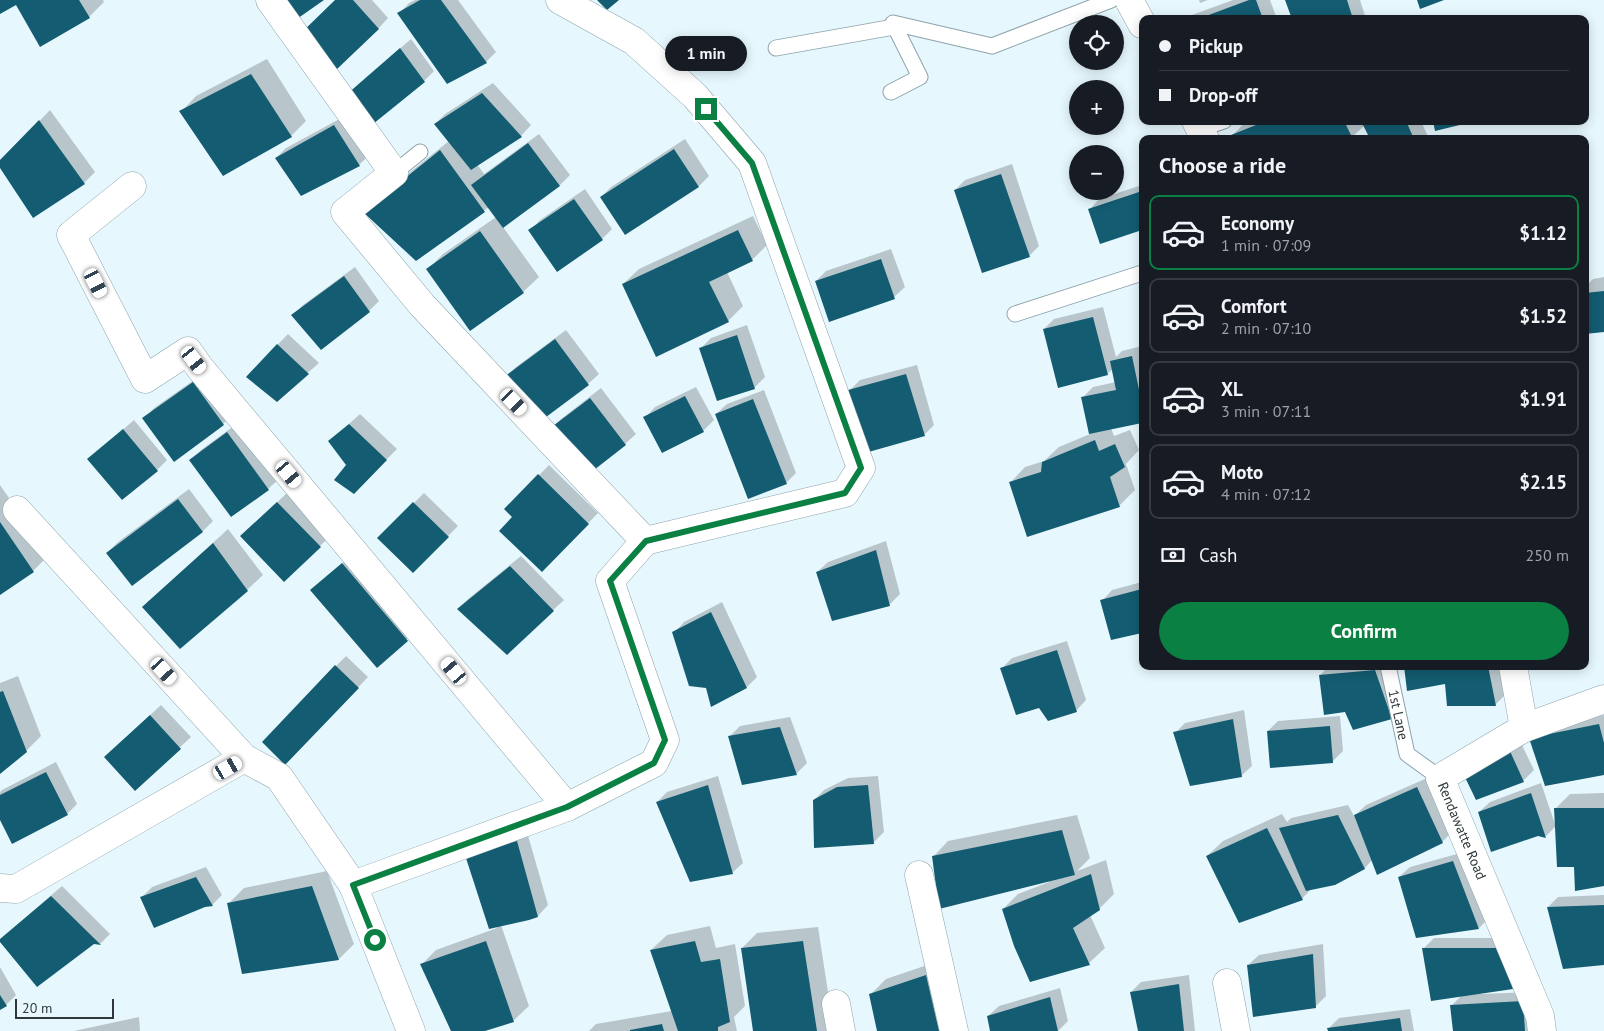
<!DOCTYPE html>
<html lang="en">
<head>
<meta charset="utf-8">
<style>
  body { margin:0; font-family:"PT Sans",sans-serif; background:#242831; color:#f1f3f6; height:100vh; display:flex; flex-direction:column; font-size:19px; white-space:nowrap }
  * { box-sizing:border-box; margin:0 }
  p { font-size:16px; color:#9ea1a6 }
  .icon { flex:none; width:28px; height:28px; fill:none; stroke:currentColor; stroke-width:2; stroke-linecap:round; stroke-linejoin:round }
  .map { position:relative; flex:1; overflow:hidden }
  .side { position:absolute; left:1139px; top:135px; width:450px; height:535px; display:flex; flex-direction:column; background:#171b24; border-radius:10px; box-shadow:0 2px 12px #0003 }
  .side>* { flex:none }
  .hud { position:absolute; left:1139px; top:15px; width:450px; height:110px; border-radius:10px; box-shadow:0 2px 12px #0003; display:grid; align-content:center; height:110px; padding:0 20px; background:#171b24 }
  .buttons { position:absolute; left:1069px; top:15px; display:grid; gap:10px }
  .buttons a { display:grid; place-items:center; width:55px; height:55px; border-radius:50%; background:#171b24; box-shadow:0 2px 12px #0003; font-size:25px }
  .scale { position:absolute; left:15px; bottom:12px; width:99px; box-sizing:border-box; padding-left:5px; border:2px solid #2f373a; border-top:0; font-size:14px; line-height:18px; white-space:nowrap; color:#2f373a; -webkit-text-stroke:4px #e6f8fe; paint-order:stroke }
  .end { position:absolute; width:22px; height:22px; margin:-11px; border:6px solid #0b8043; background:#fff; box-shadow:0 0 0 2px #fff }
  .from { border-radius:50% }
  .bubble { position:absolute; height:35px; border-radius:18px; background:#171b24; box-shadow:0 2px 12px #0003; font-size:16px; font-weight:600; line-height:35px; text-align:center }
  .car { position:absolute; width:15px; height:30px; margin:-15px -8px; border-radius:6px; box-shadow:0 0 4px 1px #0007; background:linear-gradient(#fff 24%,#345 0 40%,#fff 0 76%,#345 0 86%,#fff 0) }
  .hud b { display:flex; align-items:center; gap:18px; height:48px; font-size:19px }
  .hud b+b { border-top:1px solid #363941 }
  .hud i { width:12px; height:12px; background:#f1f3f6 }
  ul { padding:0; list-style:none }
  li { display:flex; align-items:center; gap:15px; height:75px; margin:0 10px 8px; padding:0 10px; border:2px solid #363941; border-radius:10px }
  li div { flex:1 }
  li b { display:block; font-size:19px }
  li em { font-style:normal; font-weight:600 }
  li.current { border-color:#0b8043 }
  li>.icon { width:45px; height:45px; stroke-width:1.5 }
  h2 { padding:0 20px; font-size:22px; line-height:60px }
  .pay { display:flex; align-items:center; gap:12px; height:55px; padding:0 20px; font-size:19px }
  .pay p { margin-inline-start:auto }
  .button { display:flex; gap:10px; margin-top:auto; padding:10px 20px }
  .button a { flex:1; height:58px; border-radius:30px; background:#0b8043; color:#fff; font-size:20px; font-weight:600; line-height:58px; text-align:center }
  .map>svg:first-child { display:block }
  .shadow { fill:#0003 }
  .building { fill:#135c71 }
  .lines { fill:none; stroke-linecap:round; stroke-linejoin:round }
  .lane-casing { stroke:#8ea3ab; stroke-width:17 }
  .street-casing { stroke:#8ea3ab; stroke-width:29 }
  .lane { stroke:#fff; stroke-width:15 }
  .street { stroke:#fff; stroke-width:28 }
  .route { stroke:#0b8043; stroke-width:6 }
  .labels { text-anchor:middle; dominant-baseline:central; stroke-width:5; stroke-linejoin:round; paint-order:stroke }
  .street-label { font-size:14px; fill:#2f373a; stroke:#e6f8fe }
</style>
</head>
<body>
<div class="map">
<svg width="1604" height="1031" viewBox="0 0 1604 1031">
  <rect width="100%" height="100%" fill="#e6f8fe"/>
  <path class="shadow" d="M 0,0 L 103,0 L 104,2 L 89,17 L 16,3 L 0,13 Z
    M 336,0 L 372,0 L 388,18 L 378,29 Z
    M 415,0 L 458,0 L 496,52 L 486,62 L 399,14 L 409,3 Z
    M 1199,0 L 1208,0 L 1200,3 Z
    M 1233,0 L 1270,0 L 1277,19 L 1181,19 Z
    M 1287,0 L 1360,0 L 1365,16 L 1363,19 L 1294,19 Z
    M 411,39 L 434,71 L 424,81 L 358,85 Z
    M 267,59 L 306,121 L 291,136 L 181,112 L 196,96 Z
    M 493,83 L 531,125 L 521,136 L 477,164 L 484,174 L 539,134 L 570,175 L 560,185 L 503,227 L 539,277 L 523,292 L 470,329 L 428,269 L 443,254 L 496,217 L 489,207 L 417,260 L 380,196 L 449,141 L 435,124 L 445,114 Z
    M 50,110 L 95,172 L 84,183 L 33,216 L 0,165 L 0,162 Z
    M 345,116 L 370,154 L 359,165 L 301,195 L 276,158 L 286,148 Z
    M 1246,121 L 1421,121 L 1429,139 L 1372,139 L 1365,125 L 1350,139 L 1233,135 Z
    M 685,139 L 709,176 L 699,186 L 601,197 L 611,187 Z
    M 1012,164 L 1039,246 L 1029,256 L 955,190 L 965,180 Z
    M 1142,185 L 1142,228 L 1101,243 L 1089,210 L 1099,199 Z
    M 585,189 L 612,229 L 602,239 L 530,231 L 540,220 Z
    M 753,216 L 767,245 L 752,260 L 727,272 L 743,306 L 728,321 L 623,284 L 639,269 Z
    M 891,249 L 905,287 L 894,297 L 816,281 L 826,271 Z
    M 355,267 L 379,301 L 369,311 L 293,315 L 303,305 Z
    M 1604,277 L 1604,331 L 1585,333 L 1585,287 L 1593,279 Z
    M 1103,307 L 1116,357 L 1122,351 L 1142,346 L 1142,422 L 1111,428 L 1114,436 L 1130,430 L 1139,450 L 1126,464 L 1135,490 L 1119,506 L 1010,483 L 1025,467 L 1044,461 L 1059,447 L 1090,434 L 1082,398 L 1093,387 L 1116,382 L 1113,369 L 1107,374 L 1044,329 L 1054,319 Z
    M 747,325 L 765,377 L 754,388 L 701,348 L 711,338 Z
    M 566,330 L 599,374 L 588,384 L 538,421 L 506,377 L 516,367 Z
    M 288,334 L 319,363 L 277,400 L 247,376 Z
    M 917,365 L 934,425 L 924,435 L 849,391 L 860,380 Z
    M 204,373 L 234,414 L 223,424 L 144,419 L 154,408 Z
    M 696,387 L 714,420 L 703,431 L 663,451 L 645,418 L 655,407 Z
    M 601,388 L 636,434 L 625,444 L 551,429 L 561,419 Z
    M 764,390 L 796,473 L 786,483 L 716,414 L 727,404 Z
    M 360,414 L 397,449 L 353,493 L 348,465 L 329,442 Z
    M 134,420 L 167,460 L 157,470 L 89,459 Z
    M 238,423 L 279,479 L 268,489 L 232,515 L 191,460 L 201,450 Z
    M 549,465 L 598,513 L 542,571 L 514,517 L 506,509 Z
    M 0,485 L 49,555 L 33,571 L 0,593 Z
    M 189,489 L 213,521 L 203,531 L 132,584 L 107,553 L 118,542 Z
    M 288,492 L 330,536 L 320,546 L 252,526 Z
    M 424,493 L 458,526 L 413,571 L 379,538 Z
    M 228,529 L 263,575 L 247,590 L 143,607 Z
    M 886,541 L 900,594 L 890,604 L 833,620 L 817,572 L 828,562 Z
    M 353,554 L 418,629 L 377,666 L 312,590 Z
    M 521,556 L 564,600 L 507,653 L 458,609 L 468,599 Z
    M 1142,582 L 1142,632 L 1112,639 L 1102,601 L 1112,590 Z
    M 722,602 L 757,677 L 747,687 L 674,633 L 684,622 Z
    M 1067,641 L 1086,700 L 1076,711 L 1002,668 L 1012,658 Z
    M 346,656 L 368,677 L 296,753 L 336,666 Z
    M 1329,666 L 1387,666 L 1402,708 L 1391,718 L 1320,675 Z
    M 1405,666 L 1506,666 L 1511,689 L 1495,705 L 1446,682 Z
    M 18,676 L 41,736 L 26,751 L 0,772 L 0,683 Z
    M 161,705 L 191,737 L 135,789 L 116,747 Z
    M 1244,710 L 1252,766 L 1241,776 L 1175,733 L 1185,723 Z
    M 1604,715 L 1604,774 L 1546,784 L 1540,728 Z
    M 1340,716 L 1343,751 L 1332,762 L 1268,731 L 1278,721 Z
    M 790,717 L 807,763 L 797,773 L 743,784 L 730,736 L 740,726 Z
    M 1519,739 L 1534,770 L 1524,780 L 1476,798 Z
    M 56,762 L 77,804 L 67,814 L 0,817 L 0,792 L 2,790 Z
    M 718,776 L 743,863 L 732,873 L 657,802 L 667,792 Z
    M 878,776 L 884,832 L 874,842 L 814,800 L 824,790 L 848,778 Z
    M 1427,778 L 1452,832 L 1442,842 L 1372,860 L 1365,868 L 1335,884 L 1312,888 L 1302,899 L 1207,856 L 1223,841 L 1282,814 L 1287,822 L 1291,818 L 1348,805 L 1354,816 L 1366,805 Z
    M 1541,783 L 1555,824 L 1555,809 L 1570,794 L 1604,793 L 1604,885 L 1575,865 L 1556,826 L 1546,836 L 1479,812 L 1490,802 Z
    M 1077,815 L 1090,858 L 1077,871 L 1106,860 L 1114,894 L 1099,909 L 1090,915 L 1105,948 L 1089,963 L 1031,981 L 1003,909 L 1018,894 L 1049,882 L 1048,880 L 933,857 L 948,841 Z
    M 527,832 L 548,905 L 538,916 L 501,925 L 529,1006 L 513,1021 L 480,1031 L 452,1031 L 421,965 L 436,950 L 497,928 L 466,856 Z
    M 1464,852 L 1489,918 L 1479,928 L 1399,877 L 1410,867 Z
    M 206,867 L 222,895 L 212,905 L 142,897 L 152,887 Z
    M 327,871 L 354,944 L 339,959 L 229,903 L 244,888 Z
    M 62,886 L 110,934 L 100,944 L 11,930 Z
    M 1604,895 L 1604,963 L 1564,968 L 1548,907 L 1558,897 Z
    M 710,926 L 716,948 L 735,944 L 745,1006 L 734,1017 L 737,1031 L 589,1031 L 596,1024 L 672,1011 L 651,950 L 667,935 Z
    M 818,927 L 834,1031 L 754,1031 L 742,948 L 757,933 Z
    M 1434,938 L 1515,938 L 1523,977 L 1513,987 L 1480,992 L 1480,994 L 1533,992 L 1536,1031 L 1454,1031 L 1451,1006 L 1462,995 L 1424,948 Z
    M 1323,944 L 1326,996 L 1316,1006 L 1248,965 L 1259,955 Z
    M 942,960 L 957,1031 L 878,1031 L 870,995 L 886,979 Z
    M 0,967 L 16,995 L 6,1005 L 0,1009 Z
    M 1189,975 L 1195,1031 L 1140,1031 L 1131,992 L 1141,982 Z
    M 1060,988 L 1068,1021 L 1058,1031 L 992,1031 L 988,1016 L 999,1006 Z
    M 1410,1009 L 1414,1031 L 1329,1031 L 1329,1028 L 1339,1018 Z
    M 139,1017 L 140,1031 L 74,1031 Z"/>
  <path class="building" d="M 0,0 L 79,0 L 90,18 L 40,47 L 16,5 L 0,14 Z
    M 279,0 L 324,0 L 294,21 Z
    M 335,0 L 353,0 L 379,29 L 336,70 L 298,36 Z
    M 420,0 L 441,0 L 487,63 L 447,84 L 397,13 Z
    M 597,0 L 619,0 L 607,10 Z
    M 1249,0 L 1256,0 L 1263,19 L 1198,19 Z
    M 1285,0 L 1347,0 L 1353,19 L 1292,19 Z
    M 1417,0 L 1444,0 L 1420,9 Z
    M 400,48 L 425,82 L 373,124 L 346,95 Z
    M 251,74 L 292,137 L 223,176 L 179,111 Z
    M 482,93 L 522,137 L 471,170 L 434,124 Z
    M 39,120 L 85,184 L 33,218 L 0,168 L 0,160 Z
    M 1266,121 L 1344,121 L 1353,139 L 1233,139 L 1231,135 Z
    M 1361,121 L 1406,121 L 1414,139 L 1370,139 Z
    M 1433,121 L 1472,121 L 1472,122 L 1435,131 Z
    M 334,125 L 360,166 L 301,196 L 275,158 Z
    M 528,143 L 560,186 L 503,228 L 471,185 Z
    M 674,149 L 699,187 L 625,235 L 600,197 Z
    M 440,150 L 485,212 L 416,261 L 363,212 Z
    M 1001,174 L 1030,257 L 982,273 L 954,190 Z
    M 1142,191 L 1142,230 L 1100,244 L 1088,209 Z
    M 574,199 L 603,240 L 557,272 L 528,230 Z
    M 738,230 L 753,261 L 709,282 L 729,322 L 656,357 L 622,284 Z
    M 480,231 L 524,293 L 470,331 L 426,269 Z
    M 881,259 L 895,299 L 829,322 L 815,281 Z
    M 344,276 L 370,312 L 321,350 L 291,315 Z
    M 1604,291 L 1604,332 L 1585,334 L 1585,293 Z
    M 1093,317 L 1108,375 L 1058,388 L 1043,329 Z
    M 737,335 L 755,389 L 717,401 L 699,348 Z
    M 555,339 L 589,385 L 538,423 L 504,377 Z
    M 277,344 L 309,374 L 277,402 L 246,377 Z
    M 1132,356 L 1142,404 L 1142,423 L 1089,434 L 1081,397 L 1116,390 L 1110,361 Z
    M 906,374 L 925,436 L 865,453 L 848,390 Z
    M 193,382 L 224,425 L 174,462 L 142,418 Z
    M 685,396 L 704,432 L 662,453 L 643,417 Z
    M 590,398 L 626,445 L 585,477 L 549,429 Z
    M 753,399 L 787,484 L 748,499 L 715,414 Z
    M 349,424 L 387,460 L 354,494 L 334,480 L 346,465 L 328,441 Z
    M 123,429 L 158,471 L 122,500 L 87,459 Z
    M 227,432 L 269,490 L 231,517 L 189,460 Z
    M 1095,440 L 1099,451 L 1115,444 L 1125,467 L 1110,477 L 1120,507 L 1027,537 L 1009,482 L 1041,472 L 1042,462 Z
    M 538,474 L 589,524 L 542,572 L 499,531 L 512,517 L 504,509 Z
    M 178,499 L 203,532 L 132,586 L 106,553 Z
    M 277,502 L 321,547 L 284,582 L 240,536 Z
    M 413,502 L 449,537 L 413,573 L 377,538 Z
    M 0,522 L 34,572 L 0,595 Z
    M 213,543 L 248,591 L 180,649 L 142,607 Z
    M 876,550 L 890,606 L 832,621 L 816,572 Z
    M 342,563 L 408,641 L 377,668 L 310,590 Z
    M 510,566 L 554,611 L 507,655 L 457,609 Z
    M 1142,589 L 1142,633 L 1111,640 L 1100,600 Z
    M 711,612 L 747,688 L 711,707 L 706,688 L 689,686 L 672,632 Z
    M 1057,650 L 1077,712 L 1048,721 L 1039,708 L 1016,715 L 1000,668 Z
    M 335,665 L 359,688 L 285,765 L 262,742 Z
    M 1404,666 L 1488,666 L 1496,706 L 1447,706 L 1445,684 L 1407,691 Z
    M 1375,670 L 1392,719 L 1353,730 L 1345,712 L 1324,715 L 1319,675 Z
    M 3,691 L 27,752 L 0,774 L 0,692 Z
    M 150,715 L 181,749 L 135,791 L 104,757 Z
    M 1233,719 L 1242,777 L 1190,786 L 1173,732 Z
    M 1599,724 L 1604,743 L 1604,775 L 1545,786 L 1529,738 Z
    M 1330,726 L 1333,763 L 1270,768 L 1267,731 Z
    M 780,727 L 797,775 L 742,785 L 728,736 Z
    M 1509,749 L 1524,782 L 1476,800 L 1462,771 Z
    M 46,772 L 68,815 L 12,844 L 0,820 L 0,795 Z
    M 708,785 L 733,874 L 690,882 L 656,802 Z
    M 868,785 L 874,844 L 814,848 L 813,800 L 837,787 Z
    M 1417,787 L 1443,843 L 1377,875 L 1354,815 Z
    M 1531,793 L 1546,838 L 1538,836 L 1491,852 L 1478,812 Z
    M 1554,808 L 1604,808 L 1604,886 L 1575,891 L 1574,867 L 1557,867 Z
    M 1338,815 L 1365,869 L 1335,885 L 1306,891 L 1279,828 Z
    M 1267,828 L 1303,900 L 1239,923 L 1206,856 Z
    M 1062,830 L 1075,875 L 939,909 L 932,856 Z
    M 517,841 L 538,917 L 529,920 L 489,929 L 465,855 Z
    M 1453,861 L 1479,929 L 1416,938 L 1398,877 Z
    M 1091,874 L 1100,910 L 1073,928 L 1090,965 L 1030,982 L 1014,946 L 1002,909 Z
    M 196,877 L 213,906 L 205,907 L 154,928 L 140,897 Z
    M 312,886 L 339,960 L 242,974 L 227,903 Z
    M 51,896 L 101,945 L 94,944 L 37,987 L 0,942 L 0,939 Z
    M 1604,905 L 1604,965 L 1563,969 L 1547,907 Z
    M 486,941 L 514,1022 L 485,1031 L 451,1031 L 420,964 Z
    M 695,941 L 701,962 L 720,959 L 730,1022 L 718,1027 L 718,1031 L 678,1031 L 650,950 Z
    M 803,941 L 817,1031 L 753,1031 L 741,948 Z
    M 1422,948 L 1504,948 L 1513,989 L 1431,1001 Z
    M 1313,954 L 1316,1008 L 1253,1017 L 1247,965 Z
    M 926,975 L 939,1031 L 877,1031 L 869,994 Z
    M 1179,984 L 1184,1031 L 1138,1031 L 1130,992 Z
    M 0,995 L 7,1006 L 0,1010 Z
    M 1050,997 L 1058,1031 L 990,1031 L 987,1016 Z
    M 1523,1001 L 1525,1031 L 1453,1031 L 1450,1005 Z
    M 1400,1018 L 1402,1031 L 1328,1031 L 1327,1028 Z
    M 662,1024 L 664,1031 L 630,1031 L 630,1030 Z"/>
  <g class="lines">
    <g class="lane-casing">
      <g id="lane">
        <path d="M 776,48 L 894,27"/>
        <path d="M 891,92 L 920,77 L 893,23 L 992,46 L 1111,0"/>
        <path d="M 1200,129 L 1224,121"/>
        <path d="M 394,173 L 420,152"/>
        <path d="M 1015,314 L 1142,273"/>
        <path id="s1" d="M 1388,666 L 1407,754 L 1440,778"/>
      </g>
    </g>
    <g class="street-casing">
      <g id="street">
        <path d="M 270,0 L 394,173 L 345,212 L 422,305 L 645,541"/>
        <path d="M 1129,0 L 1142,24"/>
        <path d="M 1196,121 L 1205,139"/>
        <path d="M 132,186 L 71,235 L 145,379 L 188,351 L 200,368 L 567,807"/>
        <path d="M 17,510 L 244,758 L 279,777 L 353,885 L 411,1031"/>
        <path id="s2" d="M 1513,666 L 1524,728 L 1440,778 L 1540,1016 L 1542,1031"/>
        <path d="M 1524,728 L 1604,699"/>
        <path d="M 919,875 L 954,1031"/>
        <path d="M 353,885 L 567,807 L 654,763 L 665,740 L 610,581 L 645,541 L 845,493 L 861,468 L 752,163 L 695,96 L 634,41 L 560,0"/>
        <path d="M 0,888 L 16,889 L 244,758"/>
        <path d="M 1227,983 L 1236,1031"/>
        <path d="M 836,1004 L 841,1031"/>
      </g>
    </g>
    <use href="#lane" class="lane"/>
    <use href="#street" class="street"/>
  </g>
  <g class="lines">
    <path class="route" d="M 375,940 L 353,885 L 567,807 L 654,763 L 665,740 L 610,581 L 646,541 L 845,493 L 861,468 L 752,163 L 706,109"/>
  </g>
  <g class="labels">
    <g class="street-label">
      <text stroke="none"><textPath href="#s1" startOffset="50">1st Lane</textPath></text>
      <text stroke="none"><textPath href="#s2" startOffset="218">Rendawatte Road</textPath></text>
    </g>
  </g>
</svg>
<div class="buttons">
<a><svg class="icon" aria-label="locate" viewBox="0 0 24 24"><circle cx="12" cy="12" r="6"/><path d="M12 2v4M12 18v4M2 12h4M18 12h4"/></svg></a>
<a>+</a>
<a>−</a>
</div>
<div class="scale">20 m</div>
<i class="end from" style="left:375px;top:940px"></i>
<i class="end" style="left:706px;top:109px"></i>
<div class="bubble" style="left:665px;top:36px;width:82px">1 min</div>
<i class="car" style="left:96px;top:283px;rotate:153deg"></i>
<i class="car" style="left:194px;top:360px;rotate:143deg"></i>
<i class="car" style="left:514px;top:402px;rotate:136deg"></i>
<i class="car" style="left:289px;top:474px;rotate:140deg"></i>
<i class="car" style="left:164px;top:671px;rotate:138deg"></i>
<i class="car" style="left:454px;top:671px;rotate:320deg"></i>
<i class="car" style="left:228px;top:768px;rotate:60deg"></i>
<div class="hud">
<b><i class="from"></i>Pickup</b>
<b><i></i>Drop-off</b>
</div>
<section class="side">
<h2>Choose a ride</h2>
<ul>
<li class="current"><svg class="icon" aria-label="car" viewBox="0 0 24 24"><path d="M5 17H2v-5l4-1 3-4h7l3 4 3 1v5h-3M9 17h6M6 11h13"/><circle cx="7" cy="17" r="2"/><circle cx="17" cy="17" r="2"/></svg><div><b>Economy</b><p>1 min · 07:09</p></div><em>$1.12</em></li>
<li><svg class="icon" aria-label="car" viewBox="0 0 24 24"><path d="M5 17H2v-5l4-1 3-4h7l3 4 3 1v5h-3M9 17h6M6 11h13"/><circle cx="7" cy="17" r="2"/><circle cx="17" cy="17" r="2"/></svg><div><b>Comfort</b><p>2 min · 07:10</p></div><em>$1.52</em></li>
<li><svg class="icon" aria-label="car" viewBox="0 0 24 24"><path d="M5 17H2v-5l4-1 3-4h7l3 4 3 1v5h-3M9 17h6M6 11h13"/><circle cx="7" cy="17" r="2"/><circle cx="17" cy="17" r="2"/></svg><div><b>XL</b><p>3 min · 07:11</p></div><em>$1.91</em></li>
<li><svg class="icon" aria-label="car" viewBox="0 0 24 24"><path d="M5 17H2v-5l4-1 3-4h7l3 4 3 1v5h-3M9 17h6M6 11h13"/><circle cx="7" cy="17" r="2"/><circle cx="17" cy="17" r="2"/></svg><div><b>Moto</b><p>4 min · 07:12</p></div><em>$2.15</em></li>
</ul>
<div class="pay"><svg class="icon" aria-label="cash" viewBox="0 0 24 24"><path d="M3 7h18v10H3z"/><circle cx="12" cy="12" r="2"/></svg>Cash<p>250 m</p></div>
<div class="button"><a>Confirm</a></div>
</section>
</div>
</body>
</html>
